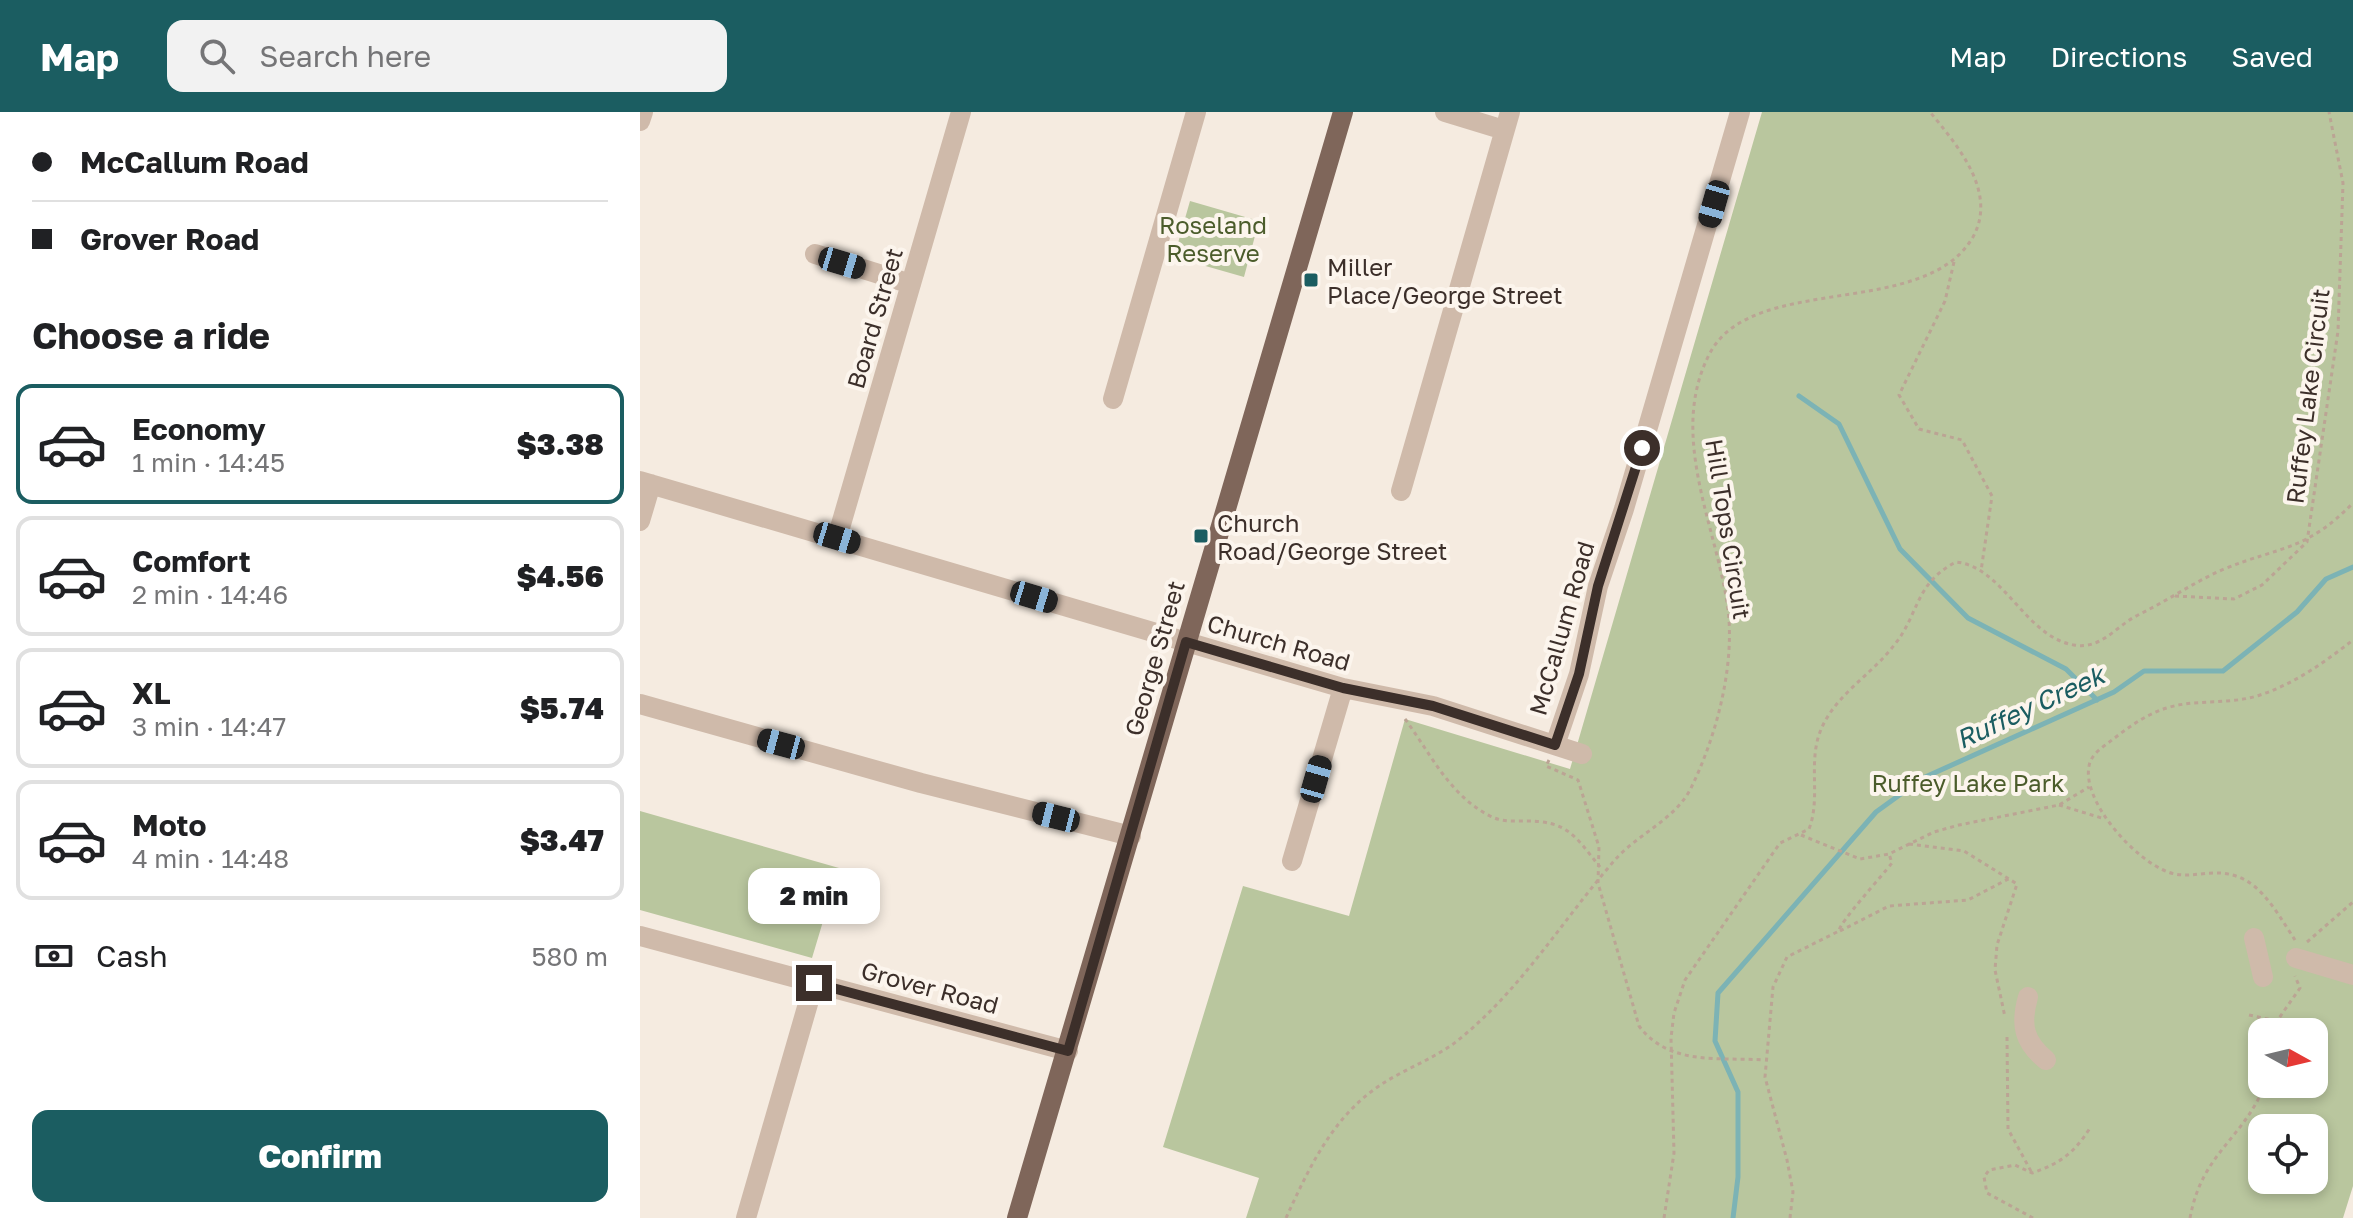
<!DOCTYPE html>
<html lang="en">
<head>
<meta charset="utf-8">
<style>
  body { margin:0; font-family:"Golos Text",sans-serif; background:#f2f2f2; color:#202124; height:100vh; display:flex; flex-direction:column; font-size:30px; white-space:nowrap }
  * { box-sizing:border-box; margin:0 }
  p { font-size:26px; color:#757577 }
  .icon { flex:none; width:44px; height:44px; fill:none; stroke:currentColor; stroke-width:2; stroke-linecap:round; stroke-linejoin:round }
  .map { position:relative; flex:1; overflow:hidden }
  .side { display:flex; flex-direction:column; background:#fff; width:640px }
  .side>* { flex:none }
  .hud { display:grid; align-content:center; height:176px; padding:0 32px; background:#fff }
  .needle { width:52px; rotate:98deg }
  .tools { position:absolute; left:1608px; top:906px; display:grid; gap:16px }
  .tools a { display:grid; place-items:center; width:80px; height:80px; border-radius:16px; background:#fff; box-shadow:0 4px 12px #0003; font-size:40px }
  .end { position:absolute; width:36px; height:36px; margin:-18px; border:10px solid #3c2f2a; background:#fff; box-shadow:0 0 0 4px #fff }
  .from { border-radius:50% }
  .bubble { position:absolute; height:56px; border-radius:16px; background:#fff; box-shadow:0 4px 12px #0003; font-size:26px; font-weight:800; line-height:56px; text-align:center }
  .car { position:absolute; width:24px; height:48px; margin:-24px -12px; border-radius:10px; box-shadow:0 0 6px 2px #0007; background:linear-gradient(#222 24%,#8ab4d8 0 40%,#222 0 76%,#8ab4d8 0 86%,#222 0) }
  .hud b { display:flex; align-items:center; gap:28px; height:76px; font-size:30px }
  .hud b+b { border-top:2px solid #e0e0e0 }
  .hud i { width:20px; height:20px; background:#202124 }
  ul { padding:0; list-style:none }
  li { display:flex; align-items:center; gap:24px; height:120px; margin:0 16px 12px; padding:0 16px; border:4px solid #e0e0e0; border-radius:16px }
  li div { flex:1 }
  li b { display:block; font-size:30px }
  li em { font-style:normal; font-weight:800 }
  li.selected { border-color:#1b5d61 }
  li>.icon { width:72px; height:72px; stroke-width:1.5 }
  h2 { padding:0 32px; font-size:36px; line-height:96px }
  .pay { display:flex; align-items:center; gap:20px; height:88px; padding:0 32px; font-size:30px }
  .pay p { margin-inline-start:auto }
  .action { display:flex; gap:16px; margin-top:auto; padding:16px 32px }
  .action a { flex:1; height:92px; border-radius:16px; background:#1b5d61; color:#fff; font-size:32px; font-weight:800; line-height:92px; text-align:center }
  header { display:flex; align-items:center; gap:48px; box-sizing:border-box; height:112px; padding:0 40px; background:#1b5d61; color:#fff }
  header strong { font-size:38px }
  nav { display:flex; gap:44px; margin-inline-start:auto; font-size:28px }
  .search { width:560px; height:72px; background:#f2f2f2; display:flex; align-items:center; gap:20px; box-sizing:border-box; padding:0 28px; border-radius:16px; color:#757577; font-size:30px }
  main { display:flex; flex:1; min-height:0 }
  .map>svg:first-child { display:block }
  .green { fill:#b9c69e; fill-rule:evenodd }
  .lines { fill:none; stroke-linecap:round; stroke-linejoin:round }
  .stream { stroke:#7cb3b5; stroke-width:5 }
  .path { stroke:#bba494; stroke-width:3; stroke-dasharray:4 4; stroke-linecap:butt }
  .minor { stroke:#cfbaaa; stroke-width:20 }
  .major { stroke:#7f665a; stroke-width:20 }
  .route { stroke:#3c2f2a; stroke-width:10 }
  .poi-dot { fill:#1b5d61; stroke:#fcf5ed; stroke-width:3 }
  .labels { text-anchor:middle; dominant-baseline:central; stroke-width:8; stroke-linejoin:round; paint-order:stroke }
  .park-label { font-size:24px; fill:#4b5c2b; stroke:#fcf5ed }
  .poi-label { font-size:24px; fill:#3c2f2a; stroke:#fcf5ed; text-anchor:start }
  .street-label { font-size:24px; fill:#3c2f2a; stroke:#fcf5ed }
  .water-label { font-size:26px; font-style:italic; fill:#1b5d61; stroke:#fcf5ed }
</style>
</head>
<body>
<header>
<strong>Map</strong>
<div class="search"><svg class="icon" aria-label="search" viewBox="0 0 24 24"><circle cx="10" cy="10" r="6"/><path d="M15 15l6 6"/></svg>Search here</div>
<nav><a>Map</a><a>Directions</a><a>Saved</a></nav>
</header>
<main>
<section class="side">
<div class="hud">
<b><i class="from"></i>McCallum Road</b>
<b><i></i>Grover Road</b>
</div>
<h2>Choose a ride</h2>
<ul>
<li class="selected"><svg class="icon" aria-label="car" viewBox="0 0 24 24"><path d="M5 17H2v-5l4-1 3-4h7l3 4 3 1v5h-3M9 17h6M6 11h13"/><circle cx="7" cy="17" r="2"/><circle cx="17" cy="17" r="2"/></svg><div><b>Economy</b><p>1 min · 14:45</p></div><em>$3.38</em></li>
<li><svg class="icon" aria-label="car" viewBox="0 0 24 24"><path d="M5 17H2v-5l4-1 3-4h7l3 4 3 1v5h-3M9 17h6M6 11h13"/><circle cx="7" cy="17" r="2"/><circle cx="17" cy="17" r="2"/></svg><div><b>Comfort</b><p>2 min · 14:46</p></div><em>$4.56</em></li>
<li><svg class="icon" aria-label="car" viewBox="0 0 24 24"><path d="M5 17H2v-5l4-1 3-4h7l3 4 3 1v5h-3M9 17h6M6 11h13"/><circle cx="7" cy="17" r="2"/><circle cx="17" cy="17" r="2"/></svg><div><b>XL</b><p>3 min · 14:47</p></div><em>$5.74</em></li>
<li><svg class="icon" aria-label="car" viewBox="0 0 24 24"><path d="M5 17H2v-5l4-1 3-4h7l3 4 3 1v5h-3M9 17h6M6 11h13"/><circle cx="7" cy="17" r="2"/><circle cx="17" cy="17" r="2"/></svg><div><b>Moto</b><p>4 min · 14:48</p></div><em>$3.47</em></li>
</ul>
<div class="pay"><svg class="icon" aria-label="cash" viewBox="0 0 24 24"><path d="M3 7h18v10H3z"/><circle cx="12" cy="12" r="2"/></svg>Cash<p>580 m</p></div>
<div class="action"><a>Confirm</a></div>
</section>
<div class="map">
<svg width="1713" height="1106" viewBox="0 0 1713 1106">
  <rect width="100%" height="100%" fill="#f5ebe0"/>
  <path class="green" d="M 1122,0 L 1713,0 L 1713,1074 L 1703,1106 L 606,1106 L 619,1066 L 523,1035 L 603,774 L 709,804 L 765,607 L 930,657 ZM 1622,920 L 1674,920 L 1674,972 L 1622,972 ZM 1622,1016 L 1674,1016 L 1674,1068 L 1622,1068 Z
    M 550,89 L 619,109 L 604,165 L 534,145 Z
    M 0,699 L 199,756 L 172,846 L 0,798 Z"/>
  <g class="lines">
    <path class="stream" d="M 1159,284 L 1199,312 L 1260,437 L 1328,506 L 1426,557 L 1457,588
      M 1093,1106 L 1098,1065 L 1098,980 L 1075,929 L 1078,881 L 1236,700 L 1283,666 L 1474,580 L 1504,559 L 1583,559 L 1657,500 L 1686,467 L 1713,455"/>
    <path class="path" d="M 1314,150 L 1305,189 L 1259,283 L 1279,317 L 1322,328 L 1352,384 L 1341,459
      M 1535,484 L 1594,487 L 1622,473 L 1667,430 L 1698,219 L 1703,71 L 1689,0
      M 765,607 C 791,642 809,683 850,704 C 861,710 874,709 886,709 C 928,709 935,724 960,755
      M 909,648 L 906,654 L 938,668 L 959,735 L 958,771 L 999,914 C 1029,954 1078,945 1124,948
      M 1419,693 L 1465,707
      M 1161,723 L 1220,747 L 1249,742 L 1294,720 L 1319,713 L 1419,693 L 1449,675
      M 1269,732 L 1324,739 L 1377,772 L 1357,833 L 1355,858 L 1365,905
      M 1200,819 L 1249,794 L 1328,788 L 1372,765
      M 1655,828 C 1643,810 1628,783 1610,771 C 1578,750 1554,770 1528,760 C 1495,748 1442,690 1449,654 C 1451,642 1463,635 1472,628 C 1490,614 1508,601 1530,595 C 1559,587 1590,593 1620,583 C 1654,572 1685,550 1713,528
      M 1667,830 L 1713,790
      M 1609,903 L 1637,909
      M 1635,920 L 1637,909 L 1660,876 L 1655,864
      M 1367,925 L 1368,1017 L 1392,1061
      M 646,1106 C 669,1056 692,1006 739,974 C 764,957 794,947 817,929 C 880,879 922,809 974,749 C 996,723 1033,709 1050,678 C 1076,626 1095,555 1088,497 C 1077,415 1027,322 1070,241 C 1113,160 1285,208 1333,125 C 1358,80 1317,33 1290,0
      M 1024,1106 L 1034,1041 L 1031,926 L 1034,901 L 1045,868 L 1140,731 L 1169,717 C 1181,686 1168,652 1180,620 C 1194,583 1232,563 1255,532 C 1279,502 1275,471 1316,450 C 1364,455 1385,525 1434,533 C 1461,538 1476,514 1498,503 C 1527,489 1554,470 1584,457 C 1641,434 1666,439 1713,391
      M 1150,1106 L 1153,1080 L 1147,1048 L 1125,965 L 1133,875 L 1147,845 L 1199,819 C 1199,811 1242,764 1252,751 L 1249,742
      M 1393,1106 L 1347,1081 L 1344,1065 L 1349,1058 L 1375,1053 L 1392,1061 C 1421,1051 1434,1041 1450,1016
      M 1550,1106 C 1562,1040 1604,1027 1625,972"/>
    <path class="minor" d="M 805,0 L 864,18
      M 0,9 L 3,0
      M 175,142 L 271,172
      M 473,287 L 556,0
      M 0,369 L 703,576 L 793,594 L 942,642
      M 761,379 L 870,0
      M 0,409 L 11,372
      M 197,426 L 321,0
      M 0,592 L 281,671 L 491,724
      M 915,633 L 939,562 L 958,474 L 984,397 L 1100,0
      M 652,749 L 703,576
      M 0,824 L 428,939
      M 1614,826 L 1623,865
      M 1656,846 L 1713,863
      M 1388,885 C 1380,913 1384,930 1406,948
      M 106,1106 L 174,871"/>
    <path class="major" d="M 377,1106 L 703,0"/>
  </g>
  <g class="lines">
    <path class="route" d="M 174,871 L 428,939 L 546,530 L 703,576 L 793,594 L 915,633 L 939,562 L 958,474 L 1002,336"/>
  </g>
  <g class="poi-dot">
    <rect x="663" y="160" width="16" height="16" rx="4"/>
    <rect x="553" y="416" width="16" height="16" rx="4"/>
  </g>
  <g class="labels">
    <g class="park-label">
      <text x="573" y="112">Roseland<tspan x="573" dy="28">Reserve</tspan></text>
      <text x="1328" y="670">Ruffey Lake Park</text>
    </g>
    <g class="poi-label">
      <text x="687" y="154">Miller<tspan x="687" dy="28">Place/George Street</tspan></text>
      <text x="577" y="410">Church<tspan x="577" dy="28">Road/George Street</tspan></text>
    </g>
    <g class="street-label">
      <text transform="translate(234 206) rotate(-74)">Board Street</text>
      <text transform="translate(1667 284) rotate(-83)">Ruffey Lake Circuit</text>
      <text transform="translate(1089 417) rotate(81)">Hill Tops Circuit</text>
      <text transform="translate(921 516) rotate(-74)">McCallum Road</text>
      <text transform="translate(639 530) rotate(16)">Church Road</text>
      <text transform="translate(514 546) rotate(-74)">George Street</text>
      <text transform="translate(290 875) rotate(15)">Grover Road</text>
    </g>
    <g class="water-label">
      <text transform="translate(1390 595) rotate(-25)">Ruffey Creek</text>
    </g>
  </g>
</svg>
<div class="tools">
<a><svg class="needle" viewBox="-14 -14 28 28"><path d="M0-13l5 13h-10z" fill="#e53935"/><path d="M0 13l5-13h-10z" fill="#757577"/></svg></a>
<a><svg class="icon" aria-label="locate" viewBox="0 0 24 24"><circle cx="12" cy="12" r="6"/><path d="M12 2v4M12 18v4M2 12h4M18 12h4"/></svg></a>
</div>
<i class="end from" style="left:1002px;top:336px"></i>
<i class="end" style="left:174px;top:871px"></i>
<div class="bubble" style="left:108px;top:756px;width:132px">2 min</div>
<i class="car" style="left:1074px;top:92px;rotate:196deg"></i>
<i class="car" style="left:202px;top:151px;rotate:107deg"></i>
<i class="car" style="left:197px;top:426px;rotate:107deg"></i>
<i class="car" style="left:394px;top:485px;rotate:107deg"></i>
<i class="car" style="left:141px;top:632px;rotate:285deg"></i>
<i class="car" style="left:676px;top:667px;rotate:16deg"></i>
<i class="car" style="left:416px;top:705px;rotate:284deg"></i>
</div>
</main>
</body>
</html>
